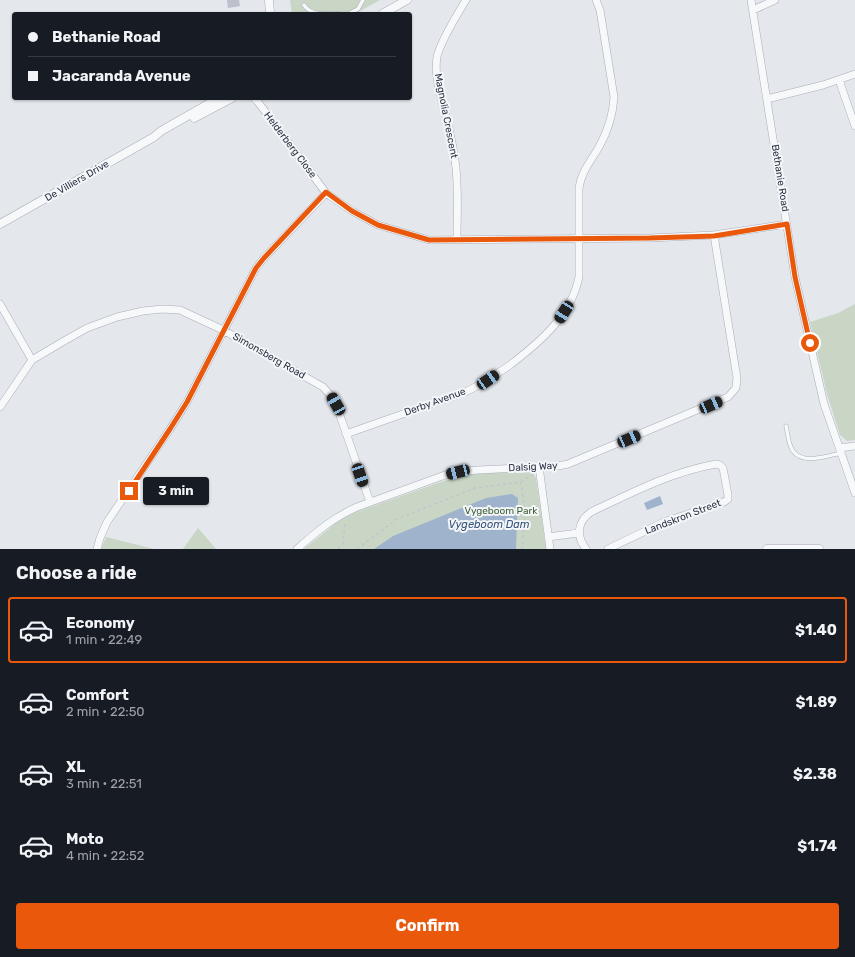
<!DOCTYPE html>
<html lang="en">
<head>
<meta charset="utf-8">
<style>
  body { margin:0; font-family:Rubik,sans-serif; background:#20242c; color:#f1f3f6; height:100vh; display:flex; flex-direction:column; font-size:15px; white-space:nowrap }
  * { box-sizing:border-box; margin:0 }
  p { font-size:13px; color:#9ea1a6 }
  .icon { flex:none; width:22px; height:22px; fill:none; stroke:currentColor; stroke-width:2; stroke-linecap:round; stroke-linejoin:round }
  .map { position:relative; height:549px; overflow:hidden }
  .drawer { display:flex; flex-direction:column; background:#171b24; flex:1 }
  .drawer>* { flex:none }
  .hud { position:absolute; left:12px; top:12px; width:400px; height:88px; border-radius:4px; box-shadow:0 1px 3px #0004; display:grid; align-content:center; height:88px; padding:0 16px; background:#171b24 }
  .end { position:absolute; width:18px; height:18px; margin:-9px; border:5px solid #ea580c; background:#fff; box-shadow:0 0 0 2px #fff }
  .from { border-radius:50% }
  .bubble { position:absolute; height:28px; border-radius:4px; background:#171b24; box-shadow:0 1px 3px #0004; font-size:13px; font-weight:700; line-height:28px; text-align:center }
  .car { position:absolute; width:12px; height:24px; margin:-12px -6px; border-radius:5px; box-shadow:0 0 3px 1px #0007; background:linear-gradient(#222 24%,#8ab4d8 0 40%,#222 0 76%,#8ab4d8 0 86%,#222 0) }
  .hud b { display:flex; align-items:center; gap:14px; height:38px; font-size:15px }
  .hud b+b { border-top:1px solid #363941 }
  .hud i { width:10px; height:10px; background:#f1f3f6 }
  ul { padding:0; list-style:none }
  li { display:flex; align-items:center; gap:12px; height:66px; margin:0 8px 6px; padding:0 8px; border:2px solid transparent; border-radius:4px }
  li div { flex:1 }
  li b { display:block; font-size:15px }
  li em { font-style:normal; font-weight:700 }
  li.current { border-color:#ea580c }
  li>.icon { width:36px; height:36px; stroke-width:1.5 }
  h2 { padding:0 16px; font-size:18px; line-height:48px }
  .action { display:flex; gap:8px; margin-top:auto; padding:8px 16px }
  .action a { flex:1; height:46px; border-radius:4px; background:#ea580c; color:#fff; font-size:16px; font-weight:700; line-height:46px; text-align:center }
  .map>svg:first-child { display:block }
  .green { fill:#c9d6c5 }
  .water { fill:#9fb4cc }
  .building { fill:#bbc0ca }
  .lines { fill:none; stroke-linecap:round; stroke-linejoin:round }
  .service-casing { stroke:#a9aeb7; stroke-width:4.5 }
  .minor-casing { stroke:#a9aeb7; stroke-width:8 }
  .tertiary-casing { stroke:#a9aeb7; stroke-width:9 }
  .path { stroke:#c2c5cb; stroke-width:1.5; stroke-dasharray:3 3; stroke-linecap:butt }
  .service { stroke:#f7f8fa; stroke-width:3.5 }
  .minor { stroke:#f7f8fa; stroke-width:7 }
  .tertiary { stroke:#f7f8fa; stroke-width:8 }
  .route { stroke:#ea580c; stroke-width:5 }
  .labels { text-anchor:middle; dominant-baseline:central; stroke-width:4; stroke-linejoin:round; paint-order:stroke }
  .street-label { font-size:10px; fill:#2b3445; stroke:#f4f6f9 }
  .park-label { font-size:10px; fill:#3f6138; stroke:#f4f6f9 }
  .water-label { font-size:11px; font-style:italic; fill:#34527a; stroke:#f4f6f9 }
</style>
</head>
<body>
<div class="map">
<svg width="855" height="549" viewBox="0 0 855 549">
  <rect width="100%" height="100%" fill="#e4e7ec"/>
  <path class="green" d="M 290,0 L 380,0 L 355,14 L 292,14 Z
    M 855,304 L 855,440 L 847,441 L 840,435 L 827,394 L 810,322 L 838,313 Z
    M 528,471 L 533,473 L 536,478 L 546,549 L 304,549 L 337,522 L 356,512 L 452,478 L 472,474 Z
    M 198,528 L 216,549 L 183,549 Z
    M 106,537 L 154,549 L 101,549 Z"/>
  <path class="water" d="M 512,494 L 518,498 L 516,549 L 374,549 L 393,536 L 486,498 Z
    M 660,496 L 663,504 L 647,510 L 644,503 Z"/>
  <path class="building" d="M 227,0 L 239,0 L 240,6 L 228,8 Z"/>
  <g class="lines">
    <g class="service-casing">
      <path id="service" d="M 304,5 C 313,18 328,12 341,14
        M 348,14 L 358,9 L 363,0
        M 786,426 C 788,434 788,444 793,451 C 803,465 827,456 841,453"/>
    </g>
    <g class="minor-casing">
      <path id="minor" d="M 751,0 L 795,277 L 824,404 L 855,493
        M 753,10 L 775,0
        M 839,80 L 855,126
        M 254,98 L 258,102 L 326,193 L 352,211 L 378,225 L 429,240 L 650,238 L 714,235 L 787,224
        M 767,99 L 823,85 L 855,74
        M 457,239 C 457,213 459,186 455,160 C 453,143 448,126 444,109 C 440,92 434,74 437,57 C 440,43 458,13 466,0
        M 0,304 L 32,360
        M 0,407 L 32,360 L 64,341 L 87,328 L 117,317 L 143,311 L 162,309 L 180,310 L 223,330 L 323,387 L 331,396 L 336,404 L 370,502
        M 346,434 L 465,392 C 481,385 495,375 510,365 C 540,342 571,316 579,277 L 579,188 C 581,172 591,161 599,147 C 608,131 613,116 614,97 L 600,10 L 596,0
        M 839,448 L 855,446
        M 539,466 L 550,549
        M 548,537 L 578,533
        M 97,549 L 100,538 L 107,522 L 170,429 L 187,402 L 256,268 L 264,258 L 326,193
        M 297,549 C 316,532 334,517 357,507 L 445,475 L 458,472 L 478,470 L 558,466 L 568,464 L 728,397 L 736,388 L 737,378 L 714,235
        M 586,549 C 576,536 577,522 591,512 C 631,493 671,472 716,464 L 720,465 L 723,468 L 728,495 L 728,499 L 724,502 L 664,522 L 608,549"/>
    </g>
    <g class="tertiary-casing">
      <path id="tertiary" d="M 269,0 L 270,14
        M 382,14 L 407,0
        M 194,118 L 232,98
        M 0,224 L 154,137 L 161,131 L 219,98
        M 767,549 L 819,549"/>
    </g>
    <path class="path" d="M 521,482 L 533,474
      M 338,549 L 343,543 L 345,521
      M 357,549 L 397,519 L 475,488 L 521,482 L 525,513 L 522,549"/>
    <use href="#service" class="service"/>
    <use href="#minor" class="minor"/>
    <use href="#tertiary" class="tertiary"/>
  </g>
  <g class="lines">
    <path class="route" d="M 129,491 L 170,429 L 187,402 L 256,268 L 264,258 L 326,192 L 352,211 L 378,225 L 429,240 L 650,238 L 714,236 L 787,224 L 795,277 L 810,343"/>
  </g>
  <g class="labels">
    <g class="street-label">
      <text transform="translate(446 116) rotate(79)">Magnolia Crescent</text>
      <text transform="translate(290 145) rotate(53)">Helderberg Close</text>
      <text transform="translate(780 178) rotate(81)">Bethanie Road</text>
      <text transform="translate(77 181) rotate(-30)">De Villiers Drive</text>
      <text transform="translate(269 356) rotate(30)">Simonsberg Road</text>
      <text transform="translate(435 402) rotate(-20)">Derby Avenue</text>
      <text transform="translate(533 467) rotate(-3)">Dalsig Way</text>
      <text transform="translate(683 517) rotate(-21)">Landskron Street</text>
    </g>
    <g class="park-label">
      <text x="501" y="511">Vygeboom Park</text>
    </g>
    <g class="water-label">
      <text x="489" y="524">Vygeboom Dam</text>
    </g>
  </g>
</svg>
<i class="end from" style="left:810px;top:343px"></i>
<i class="end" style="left:129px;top:491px"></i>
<div class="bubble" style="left:143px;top:477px;width:66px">3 min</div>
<i class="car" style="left:564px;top:312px;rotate:213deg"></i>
<i class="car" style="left:488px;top:380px;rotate:56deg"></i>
<i class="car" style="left:336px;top:404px;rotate:330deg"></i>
<i class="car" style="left:711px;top:405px;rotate:67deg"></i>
<i class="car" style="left:629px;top:439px;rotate:67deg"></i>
<i class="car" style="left:458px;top:472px;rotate:256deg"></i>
<i class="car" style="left:360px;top:475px;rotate:161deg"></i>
<div class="hud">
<b><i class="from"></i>Bethanie Road</b>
<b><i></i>Jacaranda Avenue</b>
</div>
</div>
<section class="drawer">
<h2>Choose a ride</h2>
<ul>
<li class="current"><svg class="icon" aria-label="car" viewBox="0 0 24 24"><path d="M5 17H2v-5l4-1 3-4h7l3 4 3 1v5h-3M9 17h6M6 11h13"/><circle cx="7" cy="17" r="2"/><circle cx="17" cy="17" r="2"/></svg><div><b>Economy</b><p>1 min · 22:49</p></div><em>$1.40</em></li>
<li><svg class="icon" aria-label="car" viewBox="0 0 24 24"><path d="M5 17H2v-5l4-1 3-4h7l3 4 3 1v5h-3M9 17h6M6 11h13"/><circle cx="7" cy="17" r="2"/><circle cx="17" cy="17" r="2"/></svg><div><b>Comfort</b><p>2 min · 22:50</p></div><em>$1.89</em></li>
<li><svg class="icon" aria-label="car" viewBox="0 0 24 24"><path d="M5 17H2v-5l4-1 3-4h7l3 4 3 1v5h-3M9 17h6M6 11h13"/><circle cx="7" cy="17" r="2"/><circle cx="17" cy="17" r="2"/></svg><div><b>XL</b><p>3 min · 22:51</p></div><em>$2.38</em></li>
<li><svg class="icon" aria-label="car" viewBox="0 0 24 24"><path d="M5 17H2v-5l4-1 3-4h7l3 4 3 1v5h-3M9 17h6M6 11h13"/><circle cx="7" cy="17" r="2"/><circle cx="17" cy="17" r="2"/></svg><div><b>Moto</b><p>4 min · 22:52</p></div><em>$1.74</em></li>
</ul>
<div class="action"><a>Confirm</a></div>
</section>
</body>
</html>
